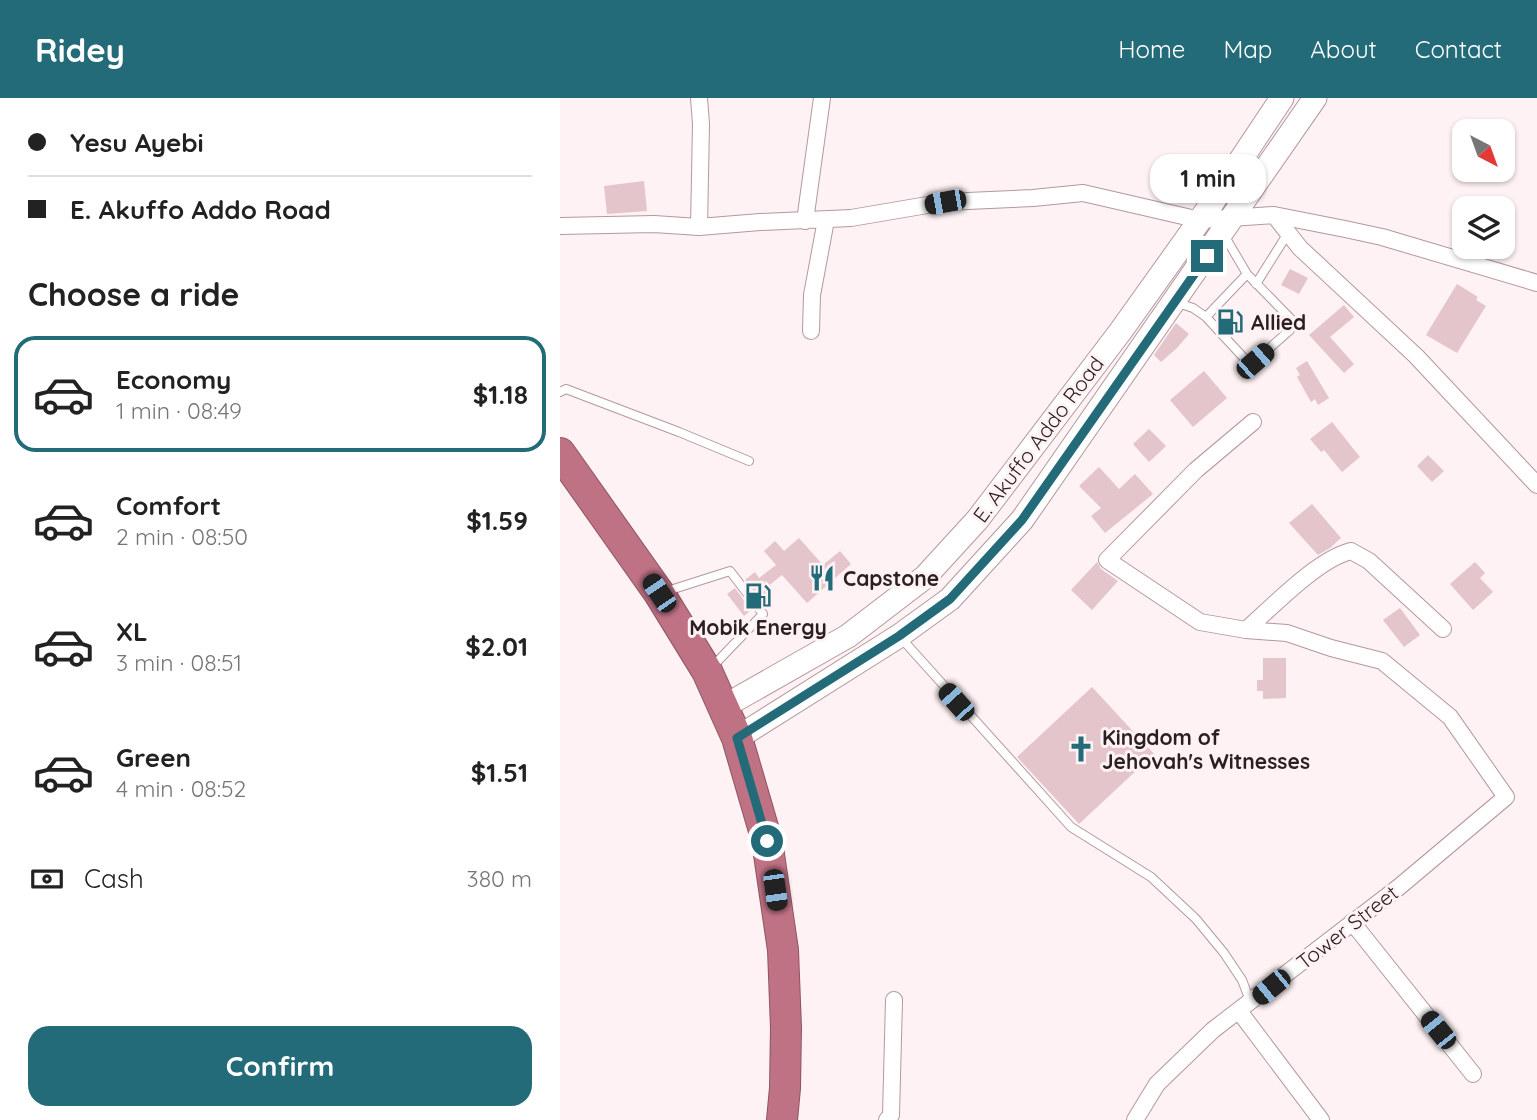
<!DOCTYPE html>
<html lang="en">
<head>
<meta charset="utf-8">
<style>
  body { margin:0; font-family:Quicksand,sans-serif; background:#f2f2f2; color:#222; height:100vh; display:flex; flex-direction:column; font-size:26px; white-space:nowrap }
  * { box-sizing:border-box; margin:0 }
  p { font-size:23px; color:#767676 }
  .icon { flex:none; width:38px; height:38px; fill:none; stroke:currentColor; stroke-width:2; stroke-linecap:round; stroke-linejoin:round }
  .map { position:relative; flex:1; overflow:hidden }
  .sheet { display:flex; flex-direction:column; background:#fff; width:560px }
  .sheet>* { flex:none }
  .hud { display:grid; align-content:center; height:154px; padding:0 28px; background:#fff }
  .needle { width:46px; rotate:139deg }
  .buttons { position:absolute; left:892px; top:21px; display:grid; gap:14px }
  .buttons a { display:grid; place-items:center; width:63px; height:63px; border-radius:14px; background:#fff; box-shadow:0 2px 5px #0004; font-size:35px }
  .end { position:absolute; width:32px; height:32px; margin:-16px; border:9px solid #246b79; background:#fff; box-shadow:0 0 0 4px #fff }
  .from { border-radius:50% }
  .bubble { position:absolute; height:49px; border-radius:21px; background:#fff; box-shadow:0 2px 5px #0004; font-size:23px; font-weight:800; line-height:49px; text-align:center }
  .car { position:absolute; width:21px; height:42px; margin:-21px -10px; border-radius:9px; box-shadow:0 0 5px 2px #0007; background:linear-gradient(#222 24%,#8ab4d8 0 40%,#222 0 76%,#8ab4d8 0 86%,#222 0) }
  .hud b { display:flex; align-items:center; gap:24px; height:66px; font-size:26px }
  .hud b+b { border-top:2px solid #e0e0e0 }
  .hud i { width:18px; height:18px; background:#222 }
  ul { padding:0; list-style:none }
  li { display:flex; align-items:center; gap:21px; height:116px; margin:0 14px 10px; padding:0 14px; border:4px solid transparent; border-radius:21px }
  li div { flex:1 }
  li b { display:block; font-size:26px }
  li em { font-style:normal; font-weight:800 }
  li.selected { border-color:#246b79 }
  li>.icon { width:63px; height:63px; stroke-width:1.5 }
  h2 { padding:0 28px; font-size:32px; line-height:84px }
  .pay { display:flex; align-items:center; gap:18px; height:77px; padding:0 28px; font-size:26px }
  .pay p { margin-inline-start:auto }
  .cta { display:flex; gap:14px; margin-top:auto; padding:14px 28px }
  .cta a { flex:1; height:80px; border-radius:21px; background:#246b79; color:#fff; font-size:28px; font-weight:800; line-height:80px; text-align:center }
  header { display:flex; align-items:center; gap:42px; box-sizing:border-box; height:98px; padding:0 35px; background:#246b79; color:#fff }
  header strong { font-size:33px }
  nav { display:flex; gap:38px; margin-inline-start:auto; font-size:24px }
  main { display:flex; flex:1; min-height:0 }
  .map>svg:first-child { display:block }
  .building { fill:#e3c5cb }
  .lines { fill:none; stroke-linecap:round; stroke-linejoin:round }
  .lane-casing { stroke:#b5989e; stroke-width:10 }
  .street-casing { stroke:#b5989e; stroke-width:18 }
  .secondary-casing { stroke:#b5989e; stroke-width:25 }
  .highway-casing { stroke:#8c5562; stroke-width:32 }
  .lane { stroke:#fff; stroke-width:8 }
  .street { stroke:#fff; stroke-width:16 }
  .secondary { stroke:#fff; stroke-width:23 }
  .highway { stroke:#c07285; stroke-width:30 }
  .route { stroke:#246b79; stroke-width:9 }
  .labels { text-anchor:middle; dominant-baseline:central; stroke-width:6; stroke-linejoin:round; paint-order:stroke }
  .poi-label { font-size:21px; font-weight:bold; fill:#2a1f21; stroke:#fef2f4; text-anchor:start }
  .street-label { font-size:21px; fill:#2a1f21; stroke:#fef2f4 }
</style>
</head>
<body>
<header>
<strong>Ridey</strong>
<nav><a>Home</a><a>Map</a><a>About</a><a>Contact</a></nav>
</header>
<main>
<section class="sheet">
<div class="hud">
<b><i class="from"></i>Yesu Ayebi</b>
<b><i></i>E. Akuffo Addo Road</b>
</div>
<h2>Choose a ride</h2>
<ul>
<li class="selected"><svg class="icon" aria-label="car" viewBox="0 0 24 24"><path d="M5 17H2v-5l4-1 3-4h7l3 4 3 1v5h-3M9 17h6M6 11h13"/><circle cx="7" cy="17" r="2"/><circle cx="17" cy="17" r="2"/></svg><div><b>Economy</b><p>1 min · 08:49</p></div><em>$1.18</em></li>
<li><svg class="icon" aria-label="car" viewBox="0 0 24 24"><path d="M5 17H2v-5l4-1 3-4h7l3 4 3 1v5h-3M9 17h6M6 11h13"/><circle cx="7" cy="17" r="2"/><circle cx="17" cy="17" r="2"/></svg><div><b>Comfort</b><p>2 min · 08:50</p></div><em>$1.59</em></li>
<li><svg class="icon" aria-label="car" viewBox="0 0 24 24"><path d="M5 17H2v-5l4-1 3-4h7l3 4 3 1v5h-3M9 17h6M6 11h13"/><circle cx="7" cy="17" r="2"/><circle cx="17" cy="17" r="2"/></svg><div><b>XL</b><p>3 min · 08:51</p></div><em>$2.01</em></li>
<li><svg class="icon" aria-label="car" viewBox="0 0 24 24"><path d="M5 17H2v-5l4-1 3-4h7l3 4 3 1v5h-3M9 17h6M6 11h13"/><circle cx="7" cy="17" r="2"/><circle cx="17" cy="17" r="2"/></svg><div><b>Green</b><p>4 min · 08:52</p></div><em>$1.51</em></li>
</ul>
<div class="pay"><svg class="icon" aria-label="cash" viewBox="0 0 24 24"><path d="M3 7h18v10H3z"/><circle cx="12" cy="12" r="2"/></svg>Cash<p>380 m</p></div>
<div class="cta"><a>Confirm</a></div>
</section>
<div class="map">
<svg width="977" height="1022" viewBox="0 0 977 1022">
  <rect width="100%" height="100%" fill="#fef2f4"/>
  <path class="building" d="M 84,83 L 87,113 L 47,116 L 44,88 Z
    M 730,171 L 748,180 L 739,196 L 721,187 Z
    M 897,186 L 918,199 L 916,202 L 926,208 L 897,255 L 866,237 Z
    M 784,207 L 794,219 L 770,239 L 794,266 L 784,275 L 749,237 Z
    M 616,225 L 629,236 L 617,250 L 601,264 L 594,257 Z
    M 747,263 L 769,300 L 758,307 L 755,301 L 751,304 L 737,279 L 740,277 L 736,270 Z
    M 644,273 L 667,300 L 633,329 L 610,302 Z
    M 772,324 L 800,359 L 782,374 L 764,352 L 761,354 L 750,341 Z
    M 589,331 L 606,348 L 589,364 L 573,346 Z
    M 868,357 L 884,373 L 872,384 L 857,368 Z
    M 539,369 L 559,391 L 575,376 L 593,396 L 545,435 L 531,418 L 541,410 L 519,388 Z
    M 752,406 L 781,440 L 770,450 L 758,457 L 729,425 Z
    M 239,440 L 263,467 L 280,453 L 291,466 L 247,505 L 222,477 L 207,489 L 212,495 L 202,503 L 185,482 L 195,474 L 199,480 L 216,467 L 204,453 L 215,443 L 224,453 Z
    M 537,464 L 541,471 L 558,483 L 532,512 L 511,492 Z
    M 915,464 L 925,475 L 920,480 L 933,494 L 913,512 L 890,486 Z
    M 175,490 L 191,512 L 184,518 L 167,496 Z
    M 840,510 L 860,537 L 844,549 L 823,522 Z
    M 703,560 L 726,560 L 726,600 L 703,601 L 703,593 L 697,593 L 697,582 L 703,582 Z
    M 532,589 L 594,656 L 519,726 L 457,659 Z"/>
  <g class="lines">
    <g class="lane-casing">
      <path id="lane" d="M 664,137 L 687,176 L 732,222 L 733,227 L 730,232 L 695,263 L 688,263 L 683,259 L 646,219 L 687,176
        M 696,186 L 728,135
        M 615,204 L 633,210 L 646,219
        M 0,294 L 6,291 L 119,334 L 189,363
        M 104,494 L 170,473 L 203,516 L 152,569
        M 341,540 L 511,729 L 591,779 L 636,821 L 664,855 L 682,882 L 691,905"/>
    </g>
    <g class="street-casing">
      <path id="street" d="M 139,0 L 141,26 L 139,129 L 200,124 L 291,120 L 385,104 L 473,100 L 523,95 L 640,122 L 714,117 L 785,131 L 822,139 L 977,185
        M 714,117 L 740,150 L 856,258 L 977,387
        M 245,123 L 262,0
        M 0,128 L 94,126 L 139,129
        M 251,233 L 252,197 L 266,122
        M 686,532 C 713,508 758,461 791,453 L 809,463 L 883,531
        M 792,824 L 913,976
        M 679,913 L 761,1022
        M 327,1022 L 331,1017 L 334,902
        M 575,1022 L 597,986 L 653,932 L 839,789 L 946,699 L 890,619 L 822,563 L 771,550 L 727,535 L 686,532 L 640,524 L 547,462 L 636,372 L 693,324"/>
    </g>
    <g class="secondary-casing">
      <path id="secondary" d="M 163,609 L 288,538 L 365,479 L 418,421 L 560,234 L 650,108 L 722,0
        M 177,640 L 339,538 L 390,501 L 462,422 L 755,0"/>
    </g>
    <g class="highway-casing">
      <path id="highway" d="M 0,355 L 99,495 L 147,573 L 177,640 L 207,743 L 223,852 L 226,930 L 225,990 L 222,1022"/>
    </g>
    <use href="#lane" class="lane"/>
    <use href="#street" class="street"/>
    <use href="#secondary" class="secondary"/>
    <use href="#highway" class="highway"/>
  </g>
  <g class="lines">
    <path class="route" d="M 207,743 L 177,640 L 339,538 L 390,501 L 462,422 L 647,158"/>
  </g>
  <defs>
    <g id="fuel-bare" transform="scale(2.1)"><path d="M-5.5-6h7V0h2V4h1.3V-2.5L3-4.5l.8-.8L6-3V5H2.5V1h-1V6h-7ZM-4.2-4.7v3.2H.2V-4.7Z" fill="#246b79" stroke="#fef2f4" stroke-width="2.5" paint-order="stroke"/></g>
    <g id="restaurant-bare" transform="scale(2.1)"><path d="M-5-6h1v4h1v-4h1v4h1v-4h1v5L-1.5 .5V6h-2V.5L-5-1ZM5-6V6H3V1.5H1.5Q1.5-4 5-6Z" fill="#246b79" stroke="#fef2f4" stroke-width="2.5" paint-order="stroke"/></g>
    <g id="church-bare" transform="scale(2.1)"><path d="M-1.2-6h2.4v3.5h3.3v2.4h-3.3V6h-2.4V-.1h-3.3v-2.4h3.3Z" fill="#246b79" stroke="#fef2f4" stroke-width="2.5" paint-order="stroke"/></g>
  </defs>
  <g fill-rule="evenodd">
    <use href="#fuel-bare" x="670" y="224"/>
    <use href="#restaurant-bare" x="262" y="480"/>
    <use href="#fuel-bare" x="198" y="498"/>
    <use href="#church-bare" x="521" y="651"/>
  </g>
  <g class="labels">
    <g class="poi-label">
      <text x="691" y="224">Allied</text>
      <text x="283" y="480">Capstone</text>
      <text x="198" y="529" text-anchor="middle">Mobik Energy</text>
      <text x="542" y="639">Kingdom of<tspan x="542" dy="24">Jehovah's Witnesses</tspan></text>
    </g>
    <g class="street-label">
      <text transform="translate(478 341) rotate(-53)">E. Akuffo Addo Road</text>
      <text transform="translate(787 829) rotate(-38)">Tower Street</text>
    </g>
  </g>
</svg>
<div class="buttons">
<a><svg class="needle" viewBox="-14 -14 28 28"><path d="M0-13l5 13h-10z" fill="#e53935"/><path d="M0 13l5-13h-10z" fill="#767676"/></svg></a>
<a><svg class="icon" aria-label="layers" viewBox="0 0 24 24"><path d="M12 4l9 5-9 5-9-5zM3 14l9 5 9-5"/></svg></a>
</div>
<i class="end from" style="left:207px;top:743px"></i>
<i class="end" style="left:647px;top:158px"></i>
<div class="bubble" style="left:590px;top:56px;width:116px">1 min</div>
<i class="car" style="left:385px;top:104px;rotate:260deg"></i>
<i class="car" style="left:695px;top:263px;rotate:49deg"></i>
<i class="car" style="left:99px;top:495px;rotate:326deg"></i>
<i class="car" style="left:396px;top:604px;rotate:318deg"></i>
<i class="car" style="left:215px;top:792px;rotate:172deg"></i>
<i class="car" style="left:711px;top:889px;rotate:231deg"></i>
<i class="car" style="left:878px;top:932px;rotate:321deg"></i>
</div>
</main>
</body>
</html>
